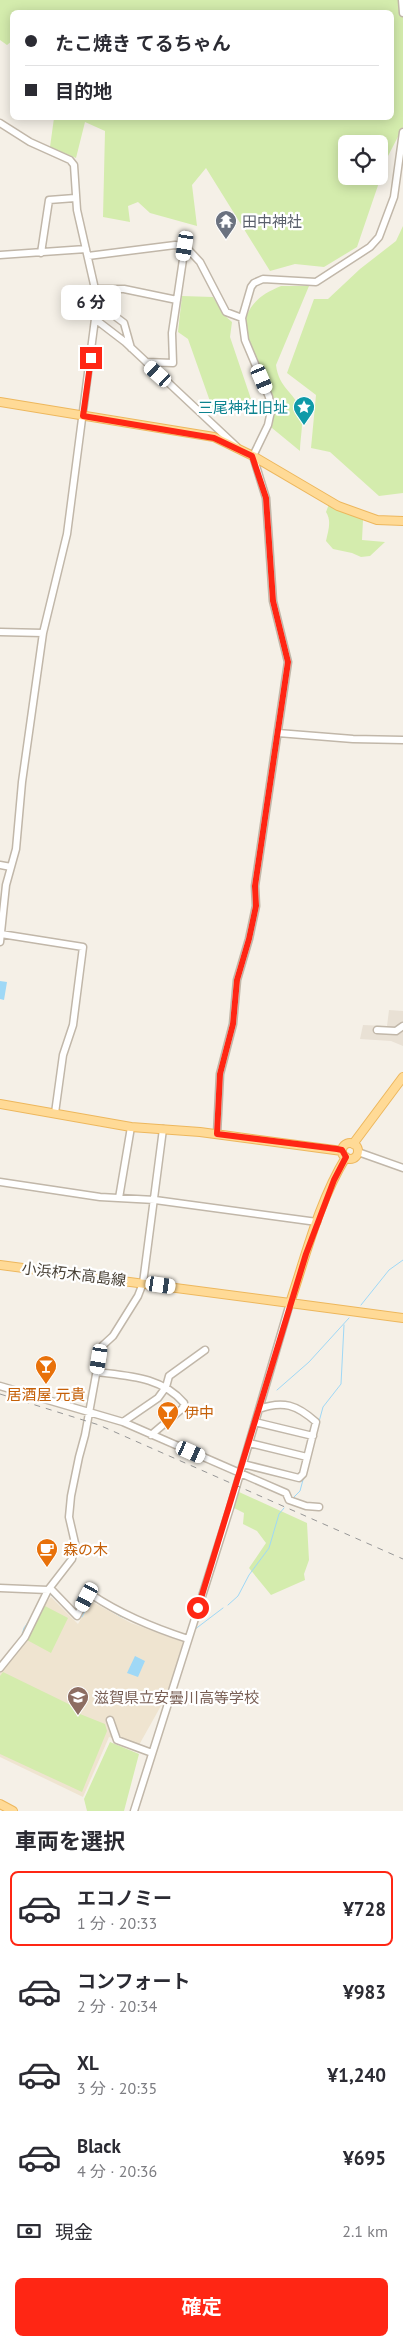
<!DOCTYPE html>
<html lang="ja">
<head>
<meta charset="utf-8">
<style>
  body { margin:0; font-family:"PT Sans","Noto Sans JP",sans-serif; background:#f2f2f3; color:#2b2b33; height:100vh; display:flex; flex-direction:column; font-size:19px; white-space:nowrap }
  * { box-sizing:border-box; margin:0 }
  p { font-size:16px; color:#7c7c81 }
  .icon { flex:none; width:28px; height:28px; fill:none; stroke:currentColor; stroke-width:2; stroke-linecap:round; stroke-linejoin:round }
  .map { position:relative; height:1811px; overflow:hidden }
  .panel { display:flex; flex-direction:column; background:#fff; flex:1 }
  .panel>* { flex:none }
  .top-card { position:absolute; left:10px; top:10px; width:384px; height:110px; border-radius:8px; box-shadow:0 2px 12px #0003; display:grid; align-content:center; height:110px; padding:0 15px; background:#fff }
  .fabs { position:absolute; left:338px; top:135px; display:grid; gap:10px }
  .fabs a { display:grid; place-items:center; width:50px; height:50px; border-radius:8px; background:#fff; box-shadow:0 2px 12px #0003; font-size:25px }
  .end { position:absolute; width:22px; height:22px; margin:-11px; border:6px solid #ff2614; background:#fff; box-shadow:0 0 0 2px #fff }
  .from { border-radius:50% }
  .bubble { position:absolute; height:35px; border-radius:8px; background:#fff; box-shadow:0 2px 12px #0003; font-size:16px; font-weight:700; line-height:35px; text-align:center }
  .car { position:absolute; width:15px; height:30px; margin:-15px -8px; border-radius:6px; box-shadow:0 0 4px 1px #0007; background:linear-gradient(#fff 24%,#345 0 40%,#fff 0 76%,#345 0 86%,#fff 0) }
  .top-card b { display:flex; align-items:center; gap:18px; height:48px; font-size:19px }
  .top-card b+b { border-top:1px solid #e1e1e2 }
  .top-card i { width:12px; height:12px; background:#2b2b33 }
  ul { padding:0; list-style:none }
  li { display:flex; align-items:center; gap:15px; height:75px; margin:0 10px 8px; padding:0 5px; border:2px solid transparent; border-radius:8px }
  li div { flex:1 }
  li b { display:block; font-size:19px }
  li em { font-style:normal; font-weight:700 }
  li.selected { border-color:#ff2614 }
  li>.icon { width:45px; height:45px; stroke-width:1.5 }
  h2 { padding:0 15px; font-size:22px; line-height:60px }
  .pay { display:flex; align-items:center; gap:12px; height:55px; padding:0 15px; font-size:19px }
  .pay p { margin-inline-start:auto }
  .action { display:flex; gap:10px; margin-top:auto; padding:10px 15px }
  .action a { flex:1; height:58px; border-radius:8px; background:#ff2614; color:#fff; font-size:20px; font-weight:700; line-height:58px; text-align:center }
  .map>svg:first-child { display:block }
  .residential { fill:#e9e1d5 }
  .education { fill:#efe4d0 }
  .green { fill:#d4ecad; fill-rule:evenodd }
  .water { fill:#9fd8f6 }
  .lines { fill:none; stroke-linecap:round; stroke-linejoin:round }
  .stream { stroke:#9fd8f6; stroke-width:1 }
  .minor-casing { stroke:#c1b7a9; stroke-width:9 }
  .major-casing { stroke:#edb75d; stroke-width:10 }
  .minor { stroke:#fff; stroke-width:6 }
  .major { stroke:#ffda96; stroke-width:8 }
  .rail { stroke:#979797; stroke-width:1; stroke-dasharray:6 6; stroke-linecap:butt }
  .route { stroke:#ff2614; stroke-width:6 }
  .labels { text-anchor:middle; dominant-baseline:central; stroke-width:4.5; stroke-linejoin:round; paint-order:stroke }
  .worship-label { font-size:15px; fill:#5b616d; stroke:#fff; text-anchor:start }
  .culture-label { font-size:15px; fill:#0d838f; stroke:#fff; text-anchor:end }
  .street-label { font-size:15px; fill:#484035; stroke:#fff }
  .food-label { font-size:15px; fill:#c56008; stroke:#fff; text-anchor:start }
  .education-label { font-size:15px; fill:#785e54; stroke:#fff; text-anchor:start }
</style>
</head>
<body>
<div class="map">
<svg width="403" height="1811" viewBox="0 0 403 1811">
  <rect width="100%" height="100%" fill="#f5f0e7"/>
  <path class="residential" d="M 389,1010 L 403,1011 L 403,1046 L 391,1041 L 360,1039 L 363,1025 L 387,1026 Z"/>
  <path class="education" d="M 51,1597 L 78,1624 L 91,1601 L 131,1623 L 183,1642 L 167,1695 L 139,1745 L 109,1737 L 83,1797 L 0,1757 L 0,1672 L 25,1640 L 42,1608 Z"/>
  <path class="green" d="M 0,0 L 403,0 L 403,127 L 388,156 L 357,247 L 324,267 L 295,264 L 270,271 L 206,168 L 192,185 L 197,226 L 150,213 L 138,202 L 128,206 L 130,222 L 103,217 L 105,131 L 85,122 L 76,158 L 50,147 L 54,118 L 391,118 L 391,12 L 12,12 L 12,41 L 7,45 L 0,40 ZM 346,144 L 379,144 L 379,176 L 346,176 Z
    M 403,226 L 403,493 L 379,496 L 330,452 L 311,448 L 316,395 L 287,373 L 314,299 L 328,299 L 360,269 L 396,241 Z
    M 281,286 L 309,286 L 276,365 C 279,389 294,391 301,411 C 304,422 300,439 300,451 L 272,428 C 272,420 275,409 273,401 C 268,371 234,347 247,315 C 254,299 265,293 281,286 Z
    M 182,296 L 213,297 L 224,315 L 232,322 L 230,337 L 251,399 L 212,407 L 188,339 L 178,332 Z
    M 329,504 L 363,520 L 362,540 L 385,542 L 370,556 L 361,557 L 352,553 L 333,549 L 326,541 C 328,531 332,521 326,512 Z
    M 239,1492 L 307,1523 L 309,1560 L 304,1574 L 305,1580 L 271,1595 L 249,1568 L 266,1543 L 257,1531 L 243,1524 L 244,1513 L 232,1507 Z
    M 45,1606 L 68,1618 L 51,1653 L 27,1640 Z
    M 3,1672 L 81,1710 L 80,1714 L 105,1724 L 107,1731 L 82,1792 L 0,1754 L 0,1676 Z
    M 110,1742 L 139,1754 L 124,1811 L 87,1811 L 84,1799 Z"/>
  <path class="water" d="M 0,981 L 7,982 L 4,1000 L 0,999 Z
    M 135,1656 L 145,1661 L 138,1677 L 127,1673 Z"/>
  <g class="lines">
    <path class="stream" d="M 361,1305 L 389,1270 L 403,1260
      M 277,1390 L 309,1362 L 349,1318
      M 317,1429 L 323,1407 L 341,1384 L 344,1325
      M 292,1499 L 300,1491 L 304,1476
      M 51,1595 L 61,1603
      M 228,1605 L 238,1596 L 249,1575 L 269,1548 L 279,1514 L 284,1508
      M 82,1617 L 91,1599 L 120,1616 L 145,1626
      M 194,1630 L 223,1608
      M 1,1662 L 22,1635 L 24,1628 L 31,1618"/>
    <g class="minor-casing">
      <path id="minor" d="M 402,0 L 403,13
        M 0,123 L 30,142 L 70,160 L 74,165 L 77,210 L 95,289 L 95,319 L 67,534 L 43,633 L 22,782 L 16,849 L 6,885 L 0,942
        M 41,253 L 49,200 L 75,198
        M 0,255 L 86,249
        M 88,256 L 175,245 L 185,246 L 200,262 L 226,312 L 242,318
        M 95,289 L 124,289 L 177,300
        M 96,302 L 124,323 L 131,348
        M 95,319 L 125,342 L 237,447
        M 146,362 L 173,363 L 172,333 L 185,246
        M 0,632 L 43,633
        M 278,733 L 353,739 L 403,740
        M 0,865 L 11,867
        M 1,934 L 83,947 L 73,1025 L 63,1055 L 55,1113
        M 377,1030 L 396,1031 L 403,1026
        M 217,1134 L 220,1074 L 233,1024 L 237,980 L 249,939 L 256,906 L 255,886 L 288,662 L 273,601 L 266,498 L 253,456 L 268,425 L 271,411 L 269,397 L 245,340 L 242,318 L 251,287 L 254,283 L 263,279 L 316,282 L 370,247 L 379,237 L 394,197 L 403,132
        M 358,1152 L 403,1168
        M 0,1182 L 100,1197 L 155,1200 L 317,1222
        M 119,1198 L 131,1127
        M 97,1372 C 129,1376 162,1377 184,1403 L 183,1408 L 151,1435
        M 0,1386 L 123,1422 L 286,1493 L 289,1500 L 306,1506 L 319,1507
        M 123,1422 L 158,1398 L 166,1387 L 169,1376 L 205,1350
        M 255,1422 L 313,1436
        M 249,1443 L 307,1457
        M 243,1464 L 299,1478 L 303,1474 L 316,1422 C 297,1405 283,1400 259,1409
        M 0,1588 L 48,1590
        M 50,1588 L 77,1616 L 87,1597 L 92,1595 C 122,1615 154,1628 188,1639
        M 0,1668 L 25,1637 L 48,1590 L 72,1559 L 75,1543 L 69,1517 L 71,1496 L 79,1457 L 85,1435 L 101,1347 L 113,1336 L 138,1296 L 143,1283 L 163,1129
        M 110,1720 L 117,1740 L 152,1753
        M 134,1811 L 230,1508 L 290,1303"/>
    </g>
    <g class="major-casing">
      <path id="major" d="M 0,402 L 214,437 L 253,456 L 338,506 L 377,520 L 403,521
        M 0,1104 L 131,1127 L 200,1132 L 342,1151
        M342 1151a8 8 0 1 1 16 0a8 8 0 1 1-16 0Z
        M 353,1144 L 403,1077
        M 0,1265 L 290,1303 C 306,1255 319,1201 346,1157
        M 290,1303 L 403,1318
        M 0,1804 L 13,1811"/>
    </g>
    <use href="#minor" class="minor"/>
    <use href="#major" class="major"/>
    <path class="rail" d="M 0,1394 L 99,1425 L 403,1559"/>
  </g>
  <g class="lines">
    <path class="route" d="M 91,358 L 83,416 L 214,438 L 252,456 L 266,498 L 273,601 L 288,662 L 255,886 L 256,906 L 249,939 L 237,980 L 233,1024 L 220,1074 L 217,1134 L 337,1149 L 342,1150 L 346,1157 L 334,1180 L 306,1254 L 198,1608"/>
  </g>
  <defs>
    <g id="temple-pin" transform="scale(1.125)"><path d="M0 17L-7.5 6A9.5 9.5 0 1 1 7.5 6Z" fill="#6b7280" stroke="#fff"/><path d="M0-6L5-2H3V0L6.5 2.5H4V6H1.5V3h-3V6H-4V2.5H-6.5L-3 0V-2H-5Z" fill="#fff"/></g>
    <g id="sight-pin" transform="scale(1.125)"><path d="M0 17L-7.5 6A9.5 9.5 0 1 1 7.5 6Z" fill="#0f9aa8" stroke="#fff"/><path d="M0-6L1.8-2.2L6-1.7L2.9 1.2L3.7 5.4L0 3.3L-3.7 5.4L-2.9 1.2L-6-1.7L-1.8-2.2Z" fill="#fff"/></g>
    <g id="bar-pin" transform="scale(1.125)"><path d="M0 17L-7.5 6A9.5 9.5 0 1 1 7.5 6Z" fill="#e8710a" stroke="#fff"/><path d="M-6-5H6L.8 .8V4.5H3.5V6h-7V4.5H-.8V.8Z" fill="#fff"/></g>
    <g id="cafe-pin" transform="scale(1.125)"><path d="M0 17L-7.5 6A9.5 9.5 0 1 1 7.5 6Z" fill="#e8710a" stroke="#fff"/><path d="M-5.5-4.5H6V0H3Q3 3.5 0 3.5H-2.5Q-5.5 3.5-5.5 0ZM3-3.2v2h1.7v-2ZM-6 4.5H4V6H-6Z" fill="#fff"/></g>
    <g id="school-pin" transform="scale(1.125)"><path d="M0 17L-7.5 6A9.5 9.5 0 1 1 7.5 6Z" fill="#8d6e63" stroke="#fff"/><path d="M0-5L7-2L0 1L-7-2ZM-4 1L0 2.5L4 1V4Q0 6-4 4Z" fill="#fff"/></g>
  </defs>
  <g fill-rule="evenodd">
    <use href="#temple-pin" x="226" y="221"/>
    <use href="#sight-pin" x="304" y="407"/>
    <use href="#bar-pin" x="46" y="1366"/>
    <use href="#bar-pin" x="168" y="1412"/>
    <use href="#cafe-pin" x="47" y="1549"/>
    <use href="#school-pin" x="78" y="1697"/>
  </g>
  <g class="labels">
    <g class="worship-label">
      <text x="242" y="221">田中神社</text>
    </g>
    <g class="culture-label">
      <text x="288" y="407">三尾神社旧址</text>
    </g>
    <g class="street-label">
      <text transform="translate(74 1274) rotate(7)">小浜朽木高島線</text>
    </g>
    <g class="food-label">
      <text x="46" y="1394" text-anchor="middle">居酒屋 元貴</text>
      <text x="184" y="1412">伊中</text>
      <text x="63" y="1549">森の木</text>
    </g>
    <g class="education-label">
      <text x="94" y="1697">滋賀県立安曇川高等学校</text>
    </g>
  </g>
</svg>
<div class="fabs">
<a><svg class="icon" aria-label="locate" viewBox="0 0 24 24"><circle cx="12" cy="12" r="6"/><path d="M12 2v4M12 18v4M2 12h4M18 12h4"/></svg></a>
</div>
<i class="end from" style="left:198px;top:1608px"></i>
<i class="end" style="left:91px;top:358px"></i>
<div class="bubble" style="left:61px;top:285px;width:60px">6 分</div>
<i class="car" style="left:185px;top:246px;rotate:189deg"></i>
<i class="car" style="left:158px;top:374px;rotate:312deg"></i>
<i class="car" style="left:262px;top:379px;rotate:157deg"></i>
<i class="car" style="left:161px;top:1285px;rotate:98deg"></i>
<i class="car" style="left:99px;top:1359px;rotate:189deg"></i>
<i class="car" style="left:191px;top:1452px;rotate:114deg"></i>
<i class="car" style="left:87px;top:1597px;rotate:208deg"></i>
<div class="top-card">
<b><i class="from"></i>たこ焼き てるちゃん</b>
<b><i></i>目的地</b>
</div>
</div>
<section class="panel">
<h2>車両を選択</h2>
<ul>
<li class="selected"><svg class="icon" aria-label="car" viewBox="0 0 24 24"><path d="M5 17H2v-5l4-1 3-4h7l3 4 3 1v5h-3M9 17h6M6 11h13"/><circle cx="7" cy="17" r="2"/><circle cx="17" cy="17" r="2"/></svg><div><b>エコノミー</b><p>1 分 · 20:33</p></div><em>¥728</em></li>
<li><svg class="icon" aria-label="car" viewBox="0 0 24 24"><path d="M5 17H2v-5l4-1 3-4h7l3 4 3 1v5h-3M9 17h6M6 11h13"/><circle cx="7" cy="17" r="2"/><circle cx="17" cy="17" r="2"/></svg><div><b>コンフォート</b><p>2 分 · 20:34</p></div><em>¥983</em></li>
<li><svg class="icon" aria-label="car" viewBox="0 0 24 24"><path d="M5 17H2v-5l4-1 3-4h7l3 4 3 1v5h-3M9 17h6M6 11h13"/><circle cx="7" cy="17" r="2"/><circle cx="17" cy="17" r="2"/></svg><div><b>XL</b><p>3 分 · 20:35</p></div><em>¥1,240</em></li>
<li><svg class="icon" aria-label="car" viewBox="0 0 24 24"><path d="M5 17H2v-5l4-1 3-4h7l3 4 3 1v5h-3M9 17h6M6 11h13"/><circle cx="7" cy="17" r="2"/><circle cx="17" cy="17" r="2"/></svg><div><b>Black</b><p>4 分 · 20:36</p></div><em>¥695</em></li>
</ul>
<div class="pay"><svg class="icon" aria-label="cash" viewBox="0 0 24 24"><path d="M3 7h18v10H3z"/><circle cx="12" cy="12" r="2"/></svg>現金<p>2.1 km</p></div>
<div class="action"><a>確定</a></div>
</section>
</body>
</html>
